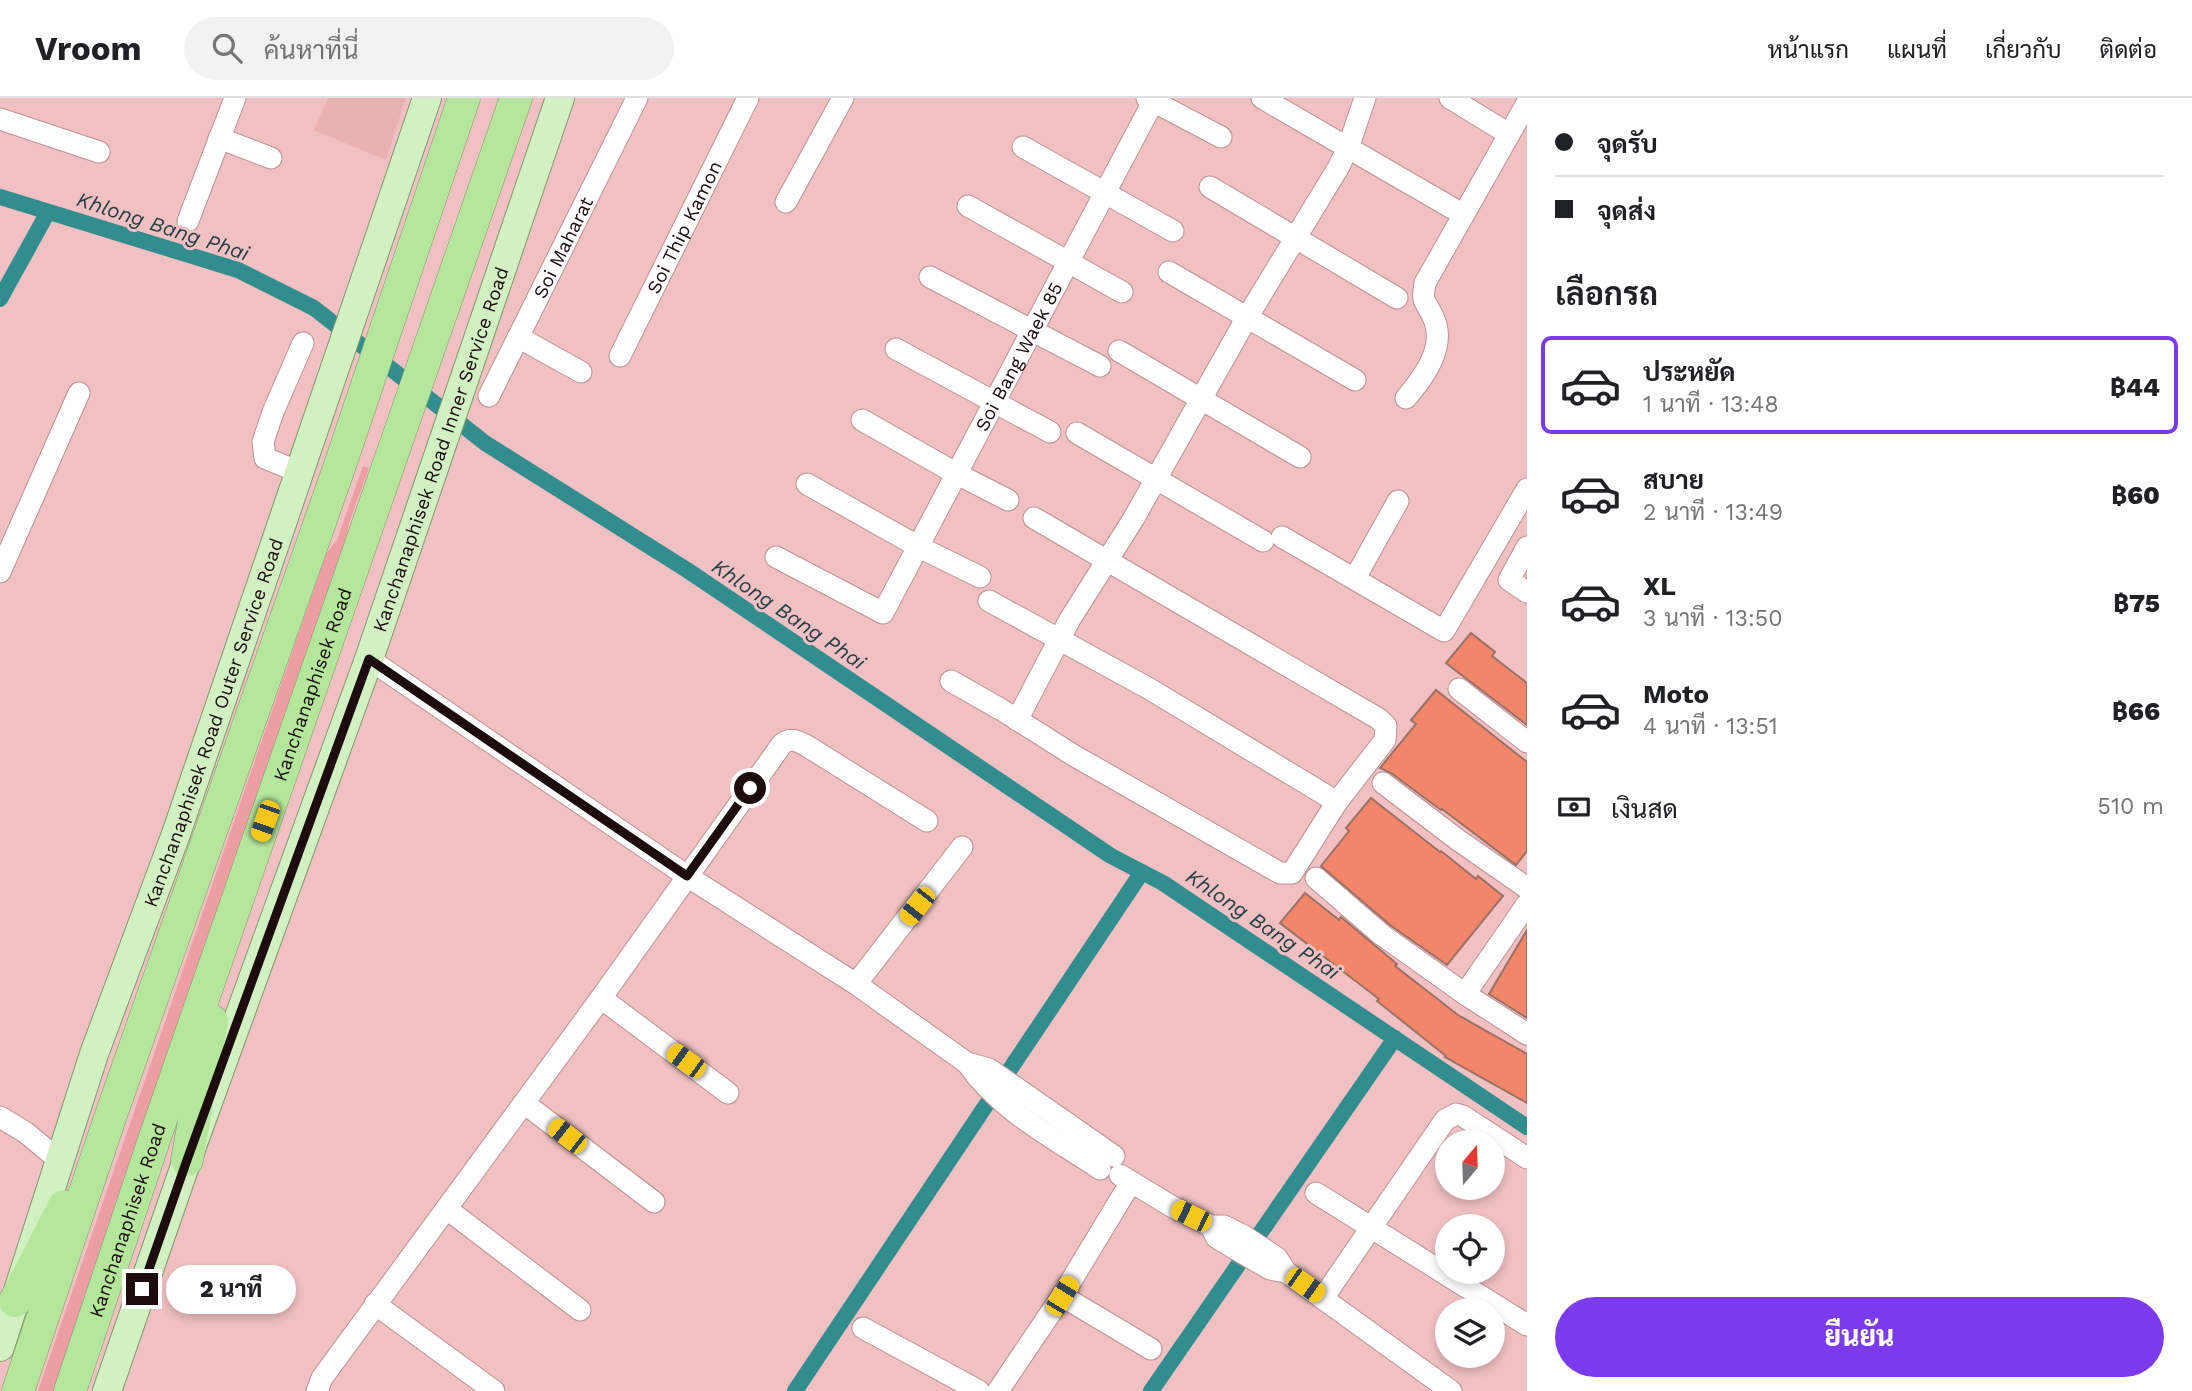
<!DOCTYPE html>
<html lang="th">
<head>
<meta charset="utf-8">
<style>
  body { margin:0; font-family:"Work Sans",Sarabun,sans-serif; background:#f2f2f2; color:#202124; height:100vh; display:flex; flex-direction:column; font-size:26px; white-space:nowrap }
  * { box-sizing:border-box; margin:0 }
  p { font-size:23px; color:#757577 }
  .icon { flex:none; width:38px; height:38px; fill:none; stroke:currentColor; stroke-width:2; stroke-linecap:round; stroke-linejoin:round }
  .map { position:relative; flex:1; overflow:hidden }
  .sheet { display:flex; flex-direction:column; background:#fff; width:665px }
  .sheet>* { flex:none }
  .top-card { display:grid; align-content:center; height:154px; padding:0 28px; background:#fff }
  .needle { width:46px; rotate:19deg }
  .fabs { position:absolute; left:1435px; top:1032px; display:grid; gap:14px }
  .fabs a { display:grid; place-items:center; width:70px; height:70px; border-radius:50%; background:#fff; box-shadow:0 4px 10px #0003; font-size:35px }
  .end { position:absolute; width:32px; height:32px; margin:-16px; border:9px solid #1c0c0e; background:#fff; box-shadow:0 0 0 4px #fff }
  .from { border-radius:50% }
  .bubble { position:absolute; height:49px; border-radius:24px; background:#fff; box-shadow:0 4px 10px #0003; font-size:23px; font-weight:800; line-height:49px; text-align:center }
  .car { position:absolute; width:21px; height:42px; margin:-21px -10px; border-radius:9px; box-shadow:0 0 5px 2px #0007; background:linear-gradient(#f5c518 24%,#345 0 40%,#f5c518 0 76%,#345 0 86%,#f5c518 0) }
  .top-card b { display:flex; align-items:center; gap:24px; height:66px; font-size:26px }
  .top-card b+b { border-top:2px solid #e0e0e0 }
  .top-card i { width:18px; height:18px; background:#202124 }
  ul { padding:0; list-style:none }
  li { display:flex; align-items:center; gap:21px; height:98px; margin:0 14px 10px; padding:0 14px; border:4px solid transparent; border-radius:10px }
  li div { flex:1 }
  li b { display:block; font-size:26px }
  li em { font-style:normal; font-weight:800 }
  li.on { border-color:#7c3aed }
  li>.icon { width:63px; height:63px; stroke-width:1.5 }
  h2 { padding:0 28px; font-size:32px; line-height:84px }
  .pay { display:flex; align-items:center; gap:18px; height:77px; padding:0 28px; font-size:26px }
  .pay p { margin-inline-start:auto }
  .cta { display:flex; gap:14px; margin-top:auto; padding:14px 28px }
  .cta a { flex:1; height:80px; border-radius:42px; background:#7c3aed; color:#fff; font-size:28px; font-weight:800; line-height:80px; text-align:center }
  header { display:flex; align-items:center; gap:42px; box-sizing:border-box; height:98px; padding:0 35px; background:#fff; border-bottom:2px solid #e0e0e0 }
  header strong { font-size:33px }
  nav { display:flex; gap:38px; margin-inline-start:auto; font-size:24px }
  .search { width:490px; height:63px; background:#f2f2f2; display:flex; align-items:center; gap:18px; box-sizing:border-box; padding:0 24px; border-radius:38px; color:#757577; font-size:26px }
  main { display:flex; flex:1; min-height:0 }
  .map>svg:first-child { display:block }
  .built { fill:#e8b1b3 }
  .green { fill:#ed9ea2 }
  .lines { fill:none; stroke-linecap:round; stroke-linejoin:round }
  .canal { stroke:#328d8e; stroke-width:16 }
  .building { fill:#f38669; stroke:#9a7166; stroke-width:2 }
  .minor-casing { stroke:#bd9092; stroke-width:23 }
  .major-casing { stroke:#7f9a6a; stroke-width:30 }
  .highway-casing { stroke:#7f9a6a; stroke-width:33 }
  .minor { stroke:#fff; stroke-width:21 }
  .major { stroke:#d2f1c3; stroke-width:28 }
  .highway { stroke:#b4e79b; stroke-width:32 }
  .route { stroke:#1c0c0e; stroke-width:9 }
  .labels { text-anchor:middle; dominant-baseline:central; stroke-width:6; stroke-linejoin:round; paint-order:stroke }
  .street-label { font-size:19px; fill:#1c0c0e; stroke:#f0c0c2 }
  .water-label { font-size:21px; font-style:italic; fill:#244041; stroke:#f0c0c2 }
</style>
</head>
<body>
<header>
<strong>Vroom</strong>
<div class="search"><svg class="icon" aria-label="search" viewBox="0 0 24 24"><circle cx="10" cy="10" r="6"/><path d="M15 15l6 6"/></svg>ค้นหาที่นี่</div>
<nav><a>หน้าแรก</a><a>แผนที่</a><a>เกี่ยวกับ</a><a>ติดต่อ</a></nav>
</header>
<main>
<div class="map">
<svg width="1527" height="1293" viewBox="0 0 1527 1293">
  <rect width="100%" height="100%" fill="#f0c0c2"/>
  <path class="built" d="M 328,0 L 406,0 L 386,62 L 314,32 Z"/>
  <path class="green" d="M 363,368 L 369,370 L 349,425 L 346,445 L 59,1293 L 38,1293 L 326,456 L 337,442 Z"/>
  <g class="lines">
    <path class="canal" d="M 0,99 L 238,172 L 314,210 L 485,345 L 687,472 L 1111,758 L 1163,785 L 1527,1029
      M 0,201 L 48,114
      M 795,1293 L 1142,774
      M 1151,1293 L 1395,940"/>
  </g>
  <path class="building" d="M 1471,535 L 1495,554 L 1492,558 L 1527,585 L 1527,627 L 1446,565 Z
    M 1436,592 L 1527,664 L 1527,753 L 1516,767 L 1442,711 L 1441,712 L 1391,675 L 1380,670 L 1416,626 L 1411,622 Z
    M 1371,700 L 1440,754 L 1441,753 L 1476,781 L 1478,778 L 1503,798 L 1447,867 L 1390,827 L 1321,768 L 1349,733 L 1346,730 Z
    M 1305,795 L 1339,822 L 1341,819 L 1397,866 L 1395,868 L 1458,917 L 1527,956 L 1527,1005 L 1445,959 L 1446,958 L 1377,903 L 1379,901 L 1280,825 Z
    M 1527,832 L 1527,920 L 1489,896 Z"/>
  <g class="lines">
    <g class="minor-casing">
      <g id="minor">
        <path d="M 1147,0 L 1221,39"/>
        <path d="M 1262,0 L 1452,110"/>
        <path d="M 1450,0 L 1499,30"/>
        <path d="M 0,21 L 99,54"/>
        <path d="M 219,40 L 271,60"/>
        <path d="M 1023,49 L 1173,133"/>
        <path d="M 1210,89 L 1397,200"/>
        <path d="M 786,104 L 843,0"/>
        <path d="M 968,108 L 1122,194"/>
        <path d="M 188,123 L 235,0"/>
        <path d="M 1169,174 L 1355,282"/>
        <path d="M 930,179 L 1100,268"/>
        <path d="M 518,239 L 581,274"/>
        <path d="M 896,251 L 1050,334"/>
        <path d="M 1119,253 L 1300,359"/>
        <path id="s1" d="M 620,258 L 748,0"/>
        <path id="s2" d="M 489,298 L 637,0"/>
        <path d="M 1406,300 C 1424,279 1446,249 1434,221 C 1426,202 1421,207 1425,185 L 1527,5"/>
        <path d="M 862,322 L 957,376 L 1008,402"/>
        <path d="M 1077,335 L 1263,443"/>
        <path d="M 299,374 L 265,360 L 263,344 L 273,314 L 303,245"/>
        <path d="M 807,386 L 919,449 L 980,479"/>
        <path d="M 1282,439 L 1444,533 L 1527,391"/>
        <path d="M 1527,449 L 1509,482 L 1527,494"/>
        <path id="s3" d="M 776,459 L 883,515 L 1155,0"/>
        <path d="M 0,474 L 79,295"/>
        <path d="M 1355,480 L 1398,403"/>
        <path d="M 989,503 L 1148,590 L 1337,704"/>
        <path d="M 369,561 L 687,778 L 856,886 L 967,965 C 998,1011 1054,1040 1100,1071"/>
        <path d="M 951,583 L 1002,612 L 1073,657 L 1280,775 L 1292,775 L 1337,704 L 1385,642 L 1386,628 L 1379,621 L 1034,420"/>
        <path d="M 1459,591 L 1527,644"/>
        <path d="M 1017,622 L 1070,521 L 1134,420 L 1245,223 L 1338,70 L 1348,50 L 1365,0"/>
        <path d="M 1383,685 L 1458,742 L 1527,790"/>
        <path d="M 1316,780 L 1382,837 L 1465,896 L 1527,936"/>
        <path d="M 856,886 L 962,749"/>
        <path d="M 1465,896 L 1527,806"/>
        <path d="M 601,900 L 728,995"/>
        <path d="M 967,965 L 989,971 L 1114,1058"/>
        <path d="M 524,1005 L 654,1104"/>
        <path d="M 0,1019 L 25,1034 L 59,1062"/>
        <path d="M 1120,1077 L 1171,1108 L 1211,1128 L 1224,1128 L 1244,1138 L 1277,1160 L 1286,1174 L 1451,1293"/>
        <path d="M 1316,1095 L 1527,1227"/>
        <path d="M 447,1111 L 580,1212"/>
        <path d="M 1211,1128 L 1216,1139 L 1237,1152 L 1270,1171 L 1286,1174"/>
        <path d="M 1062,1198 L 1151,1251"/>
        <path d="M 1323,1200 L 1445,1022 L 1456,1016 L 1463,1018 L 1527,1060"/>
        <path d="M 375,1206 L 494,1293"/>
        <path d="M 863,1230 L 979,1293"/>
        <path d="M 317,1293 L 322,1280 L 601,900 L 782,646 C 791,639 798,643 807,648 L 927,723"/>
        <path d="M 998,1293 L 1062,1198 L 1131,1084"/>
      </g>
    </g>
    <g class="major-casing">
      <g id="major">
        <path id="s4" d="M 0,1249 L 94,956 L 176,736 L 427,0"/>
        <path id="s5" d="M 107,1293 L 187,1062 L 369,561 L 560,0"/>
      </g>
    </g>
    <g class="highway-casing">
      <g id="highway">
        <path d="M 187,1062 L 212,923"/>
        <path d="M 15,1203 L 64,1108"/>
        <path d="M 18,1293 L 112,1014 L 339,370 L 464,0"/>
        <path id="s6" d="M 70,1293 L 155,1039 L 516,0"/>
      </g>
    </g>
    <use href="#minor" class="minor"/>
    <use href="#major" class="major"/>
    <use href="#highway" class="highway"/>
  </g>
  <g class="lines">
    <path class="route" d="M 142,1191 L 187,1062 L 369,561 L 687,778 L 750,690"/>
  </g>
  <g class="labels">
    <g class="street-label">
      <text stroke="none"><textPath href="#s1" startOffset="144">Soi Thip Kamon</textPath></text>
      <text stroke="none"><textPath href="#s2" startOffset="166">Soi Maharat</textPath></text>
      <text stroke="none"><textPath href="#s3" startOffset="411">Soi Bang Waek 85</textPath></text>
      <text stroke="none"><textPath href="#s5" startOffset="999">Kanchanaphisek Road Inner Service Road</textPath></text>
      <text stroke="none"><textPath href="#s6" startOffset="747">Kanchanaphisek Road</textPath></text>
      <text stroke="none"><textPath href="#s4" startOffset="660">Kanchanaphisek Road Outer Service Road</textPath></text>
      <text stroke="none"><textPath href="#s6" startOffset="180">Kanchanaphisek Road</textPath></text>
    </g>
    <g class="water-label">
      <text transform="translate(163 128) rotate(18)">Khlong Bang Phai</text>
      <text transform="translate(789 516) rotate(34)">Khlong Bang Phai</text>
      <text transform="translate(1263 826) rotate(34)">Khlong Bang Phai</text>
    </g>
  </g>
</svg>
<div class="fabs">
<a><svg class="needle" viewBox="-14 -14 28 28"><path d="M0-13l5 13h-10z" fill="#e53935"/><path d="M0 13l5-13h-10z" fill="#757577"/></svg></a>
<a><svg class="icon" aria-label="locate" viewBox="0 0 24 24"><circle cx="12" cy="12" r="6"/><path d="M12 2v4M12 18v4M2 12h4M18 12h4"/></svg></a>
<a><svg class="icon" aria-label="layers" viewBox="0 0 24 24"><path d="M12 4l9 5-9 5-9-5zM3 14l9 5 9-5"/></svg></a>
</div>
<i class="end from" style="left:750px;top:690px"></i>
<i class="end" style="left:142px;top:1191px"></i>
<div class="bubble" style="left:166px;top:1167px;width:130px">2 นาที</div>
<i class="car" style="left:265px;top:723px;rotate:199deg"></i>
<i class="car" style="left:917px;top:808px;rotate:218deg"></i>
<i class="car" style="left:686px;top:963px;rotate:306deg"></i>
<i class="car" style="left:567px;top:1038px;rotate:308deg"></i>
<i class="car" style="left:1191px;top:1118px;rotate:296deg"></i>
<i class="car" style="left:1305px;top:1187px;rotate:125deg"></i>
<i class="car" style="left:1062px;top:1198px;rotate:31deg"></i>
</div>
<section class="sheet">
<div class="top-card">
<b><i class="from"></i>จุดรับ</b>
<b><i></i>จุดส่ง</b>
</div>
<h2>เลือกรถ</h2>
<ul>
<li class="on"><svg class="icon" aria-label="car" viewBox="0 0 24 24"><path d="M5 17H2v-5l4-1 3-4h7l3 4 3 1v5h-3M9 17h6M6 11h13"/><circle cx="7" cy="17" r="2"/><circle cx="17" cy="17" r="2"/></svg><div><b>ประหยัด</b><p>1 นาที · 13:48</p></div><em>฿44</em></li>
<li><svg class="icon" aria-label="car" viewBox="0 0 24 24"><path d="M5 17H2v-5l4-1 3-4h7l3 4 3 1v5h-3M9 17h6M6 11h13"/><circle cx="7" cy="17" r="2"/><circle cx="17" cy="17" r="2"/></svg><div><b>สบาย</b><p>2 นาที · 13:49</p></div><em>฿60</em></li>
<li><svg class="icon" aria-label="car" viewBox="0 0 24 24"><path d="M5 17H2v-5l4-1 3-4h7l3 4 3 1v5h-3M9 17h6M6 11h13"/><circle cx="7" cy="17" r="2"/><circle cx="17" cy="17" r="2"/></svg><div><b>XL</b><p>3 นาที · 13:50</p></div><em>฿75</em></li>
<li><svg class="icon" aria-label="car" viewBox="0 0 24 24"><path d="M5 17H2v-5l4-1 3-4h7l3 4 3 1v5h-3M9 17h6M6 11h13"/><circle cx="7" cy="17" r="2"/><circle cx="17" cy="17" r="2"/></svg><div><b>Moto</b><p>4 นาที · 13:51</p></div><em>฿66</em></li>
</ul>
<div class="pay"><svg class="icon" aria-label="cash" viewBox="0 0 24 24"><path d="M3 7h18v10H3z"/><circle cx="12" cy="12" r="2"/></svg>เงินสด<p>510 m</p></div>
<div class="cta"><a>ยืนยัน</a></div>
</section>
</main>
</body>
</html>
